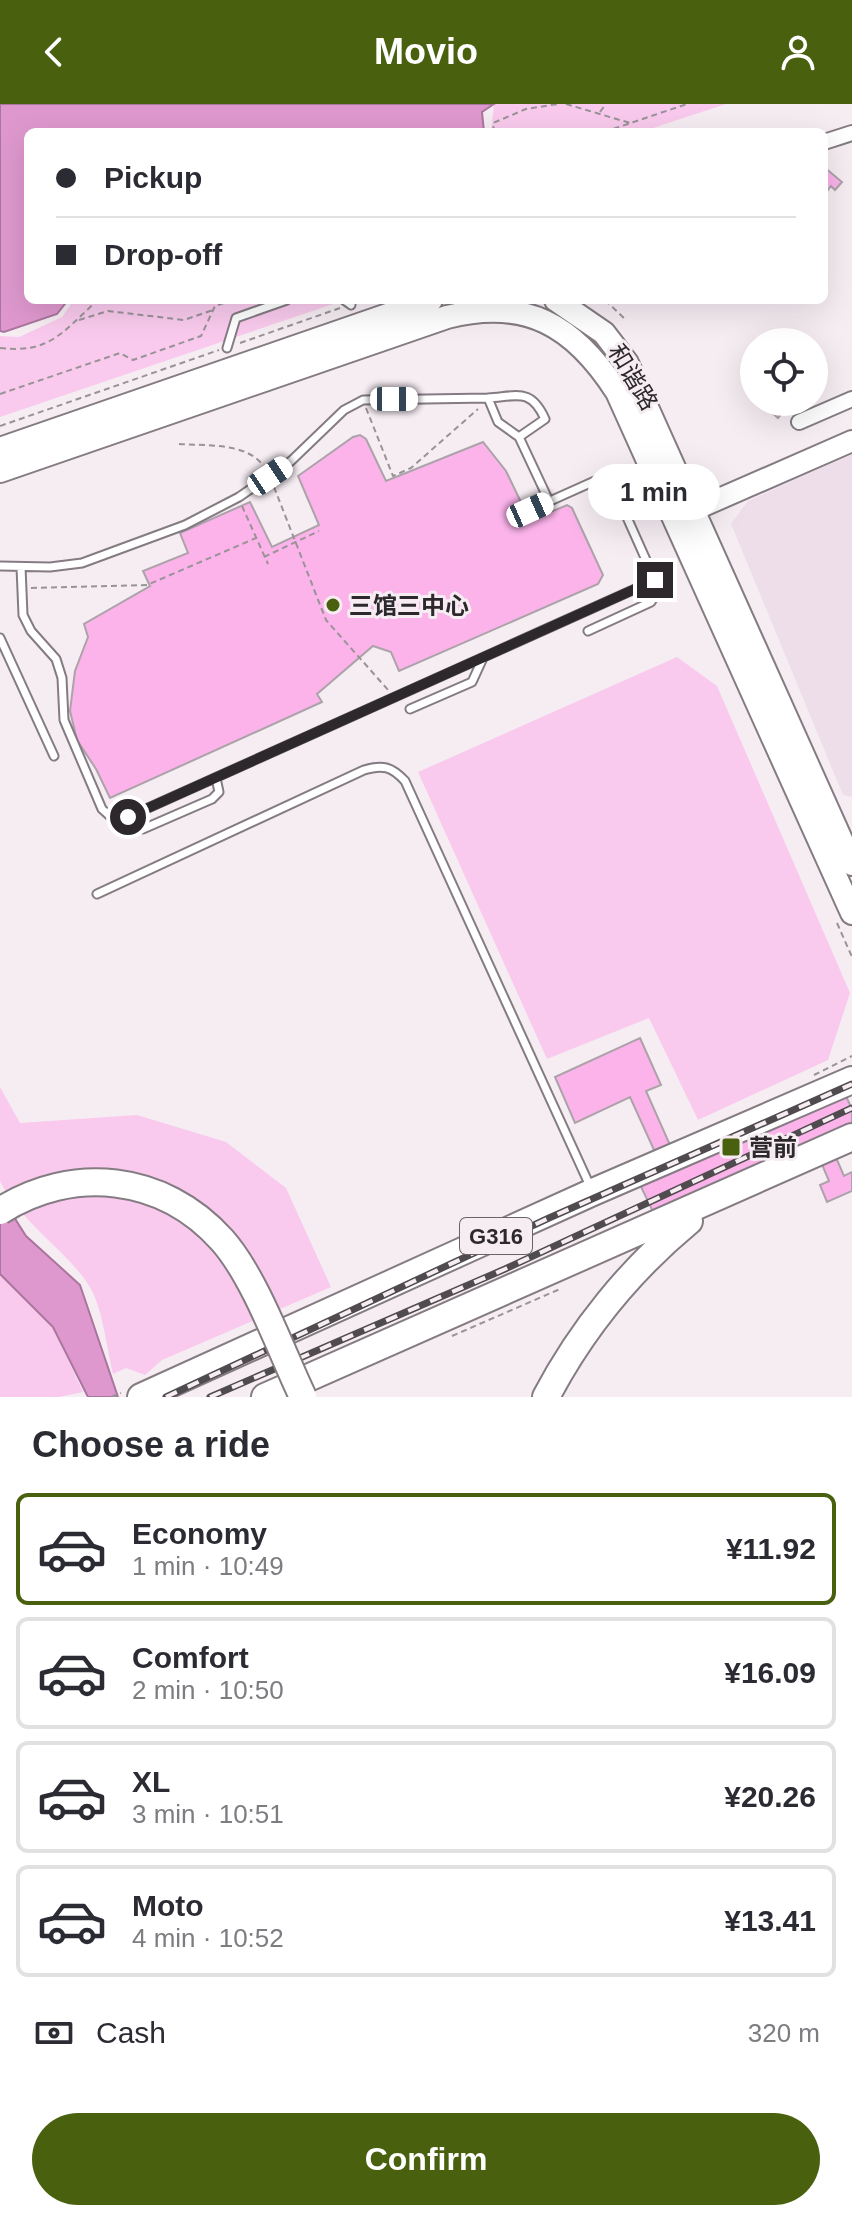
<!DOCTYPE html>
<html lang="en">
<head>
<meta charset="utf-8">
<style>
  body { margin:0; font-family:Helvetica,"Noto Sans SC",sans-serif; background:#f7f7f7; color:#2b2b33; height:100vh; display:flex; flex-direction:column; font-size:30px; white-space:nowrap }
  * { box-sizing:border-box; margin:0 }
  p { font-size:26px; color:#7c7c81 }
  .icon { flex:none; width:44px; height:44px; fill:none; stroke:currentColor; stroke-width:2; stroke-linecap:round; stroke-linejoin:round }
  .map { position:relative; height:1293px; overflow:hidden }
  .panel { display:flex; flex-direction:column; background:#fff; flex:1 }
  .panel>* { flex:none }
  .guide { position:absolute; left:24px; top:24px; width:804px; height:176px; border-radius:12px; box-shadow:0 8px 32px #0002; display:grid; align-content:center; height:176px; padding:0 32px; background:#fff }
  .tools { position:absolute; left:740px; top:224px; display:grid; gap:16px }
  .tools a { display:grid; place-items:center; width:88px; height:88px; border-radius:50%; background:#fff; box-shadow:0 8px 32px #0002; font-size:40px }
  .end { position:absolute; width:36px; height:36px; margin:-18px; border:10px solid #2c282b; background:#fff; box-shadow:0 0 0 4px #fff }
  .from { border-radius:50% }
  .bubble { position:absolute; height:56px; border-radius:28px; background:#fff; box-shadow:0 8px 32px #0002; font-size:26px; font-weight:800; line-height:56px; text-align:center }
  .car { position:absolute; width:24px; height:48px; margin:-24px -12px; border-radius:10px; box-shadow:0 0 6px 2px #0007; background:linear-gradient(#fff 24%,#345 0 40%,#fff 0 76%,#345 0 86%,#fff 0) }
  .guide b { display:flex; align-items:center; gap:28px; height:76px; font-size:30px }
  .guide b+b { border-top:2px solid #e1e1e2 }
  .guide i { width:20px; height:20px; background:#2b2b33 }
  ul { padding:0; list-style:none }
  li { display:flex; align-items:center; gap:24px; height:112px; margin:0 16px 12px; padding:0 16px; border:4px solid #e1e1e2; border-radius:12px }
  li div { flex:1 }
  li b { display:block; font-size:30px }
  li em { font-style:normal; font-weight:800 }
  li.active { border-color:#49610f }
  li>.icon { width:72px; height:72px; stroke-width:1.5 }
  h2 { padding:0 32px; font-size:36px; line-height:96px }
  .pay { display:flex; align-items:center; gap:20px; height:88px; padding:0 32px; font-size:30px }
  .pay p { margin-inline-start:auto }
  .action { display:flex; gap:16px; margin-top:auto; padding:16px 32px }
  .action a { flex:1; height:92px; border-radius:48px; background:#49610f; color:#fff; font-size:32px; font-weight:800; line-height:92px; text-align:center }
  header { display:flex; justify-content:space-between; align-items:center; height:104px; padding:0 32px; background:#49610f; color:#fff; font-size:36px; font-weight:800 }
  .map>svg:first-child { display:block }
  .built { fill:#eedeea }
  .green { fill:#f9caed }
  .water { fill:#df98ce; stroke:#a9769d; stroke-width:2 }
  .building { fill:#fbb3ea; stroke:#aba3a9; stroke-width:2 }
  .lines { fill:none; stroke-linecap:round; stroke-linejoin:round }
  .lane-casing { stroke:#847c82; stroke-width:11 }
  .street-casing { stroke:#847c82; stroke-width:18 }
  .secondary-casing { stroke:#847c82; stroke-width:24 }
  .primary-casing { stroke:#847c82; stroke-width:26 }
  .highway-casing { stroke:#847c82; stroke-width:30 }
  .path { stroke:#999397; stroke-width:2; stroke-dasharray:6 4; stroke-linecap:butt }
  .lane { stroke:#fff; stroke-width:7 }
  .street { stroke:#fff; stroke-width:14 }
  .secondary { stroke:#fff; stroke-width:20 }
  .primary { stroke:#fff; stroke-width:22 }
  .highway { stroke:#fff; stroke-width:26 }
  .rail-casing { stroke:#504b4e; stroke-width:7 }
  .rail { stroke:#f6edf3; stroke-width:4; stroke-dasharray:12; stroke-linecap:butt }
  .highway-bridge-casing { stroke:#847c82; stroke-width:30; stroke-linecap:butt }
  .path-bridge { stroke:#999397; stroke-width:2; stroke-dasharray:6 4; stroke-linecap:butt }
  .highway-bridge { stroke:#fff; stroke-width:26 }
  .route { stroke:#2c282b; stroke-width:10 }
  .poi-dot { fill:#49610f; stroke:#f6edf3; stroke-width:3 }
  .labels { text-anchor:middle; dominant-baseline:central; stroke-width:6; stroke-linejoin:round; paint-order:stroke }
  .shield { fill:#f6edf3; stroke:#696367; stroke-width:2 }
  .shield-label { font-size:22px; font-weight:bold; fill:#2c282b }
  .street-label { font-size:24px; fill:#2c282b; stroke:#f6edf3 }
  .poi-label { font-size:24px; font-weight:bold; fill:#2c282b; stroke:#f6edf3; text-anchor:start }
</style>
</head>
<body>
<header><svg class="icon" aria-label="back" viewBox="0 0 24 24"><path d="M15 5l-7 7 7 7"/></svg>Movio<svg class="icon" aria-label="person" viewBox="0 0 24 24"><circle cx="12" cy="8" r="4"/><path d="M4 21q1-7 8-7t8 7"/></svg></header>
<div class="map">
<svg width="852" height="1293" viewBox="0 0 852 1293">
  <rect width="100%" height="100%" fill="#f6edf3"/>
  <path class="built" d="M 852,350 L 852,693 L 843,691 L 731,420 L 748,397 Z"/>
  <path class="green" d="M 494,0 L 726,0 L 641,28 L 491,28 Z
    M 74,196 L 345,196 L 0,313 L 0,232 L 19,233 L 62,213 Z
    M 677,553 L 717,582 L 850,889 L 828,956 L 698,1016 L 649,914 L 547,955 L 418,668 Z
    M 0,983 L 20,1019 L 137,1011 L 226,1038 L 286,1084 L 331,1183 L 162,1256 L 145,1271 L 126,1264 L 113,1270 C 107,1245 104,1215 94,1191 C 78,1154 21,1121 0,1077 Z
    M 0,1170 L 53,1223 L 83,1288 L 59,1293 L 0,1293 Z"/>
  <path class="water" d="M 0,0 L 494,0 L 482,8 L 484,28 L 28,28 L 28,196 L 68,196 L 57,210 L 4,228 L 0,227 Z
    M 0,1091 L 26,1132 L 80,1181 L 118,1293 L 88,1293 L 53,1223 L 0,1170 Z"/>
  <path class="building" d="M 824,63 L 842,78 L 835,86 L 831,82 L 825,90 Z
    M 760,298 L 791,298 L 778,314 Z
    M 360,331 L 366,335 L 386,377 L 483,338 L 506,367 L 530,417 L 567,401 L 572,404 L 603,471 L 598,480 L 399,567 L 391,548 L 373,542 L 317,590 L 322,598 L 110,694 L 96,665 L 77,636 L 70,607 L 75,567 L 88,533 L 84,520 L 150,482 L 143,467 L 188,449 L 180,429 L 250,398 L 272,443 L 319,421 L 298,372 L 353,333 Z
    M 640,934 L 661,981 L 646,987 L 674,1050 L 659,1057 L 630,993 L 575,1019 L 555,973 Z
    M 838,975 L 852,1005 L 852,1020 L 654,1110 L 634,1068 Z
    M 827,1033 L 844,1072 L 852,1068 L 852,1087 L 827,1098 L 820,1081 L 829,1077 L 813,1039 Z"/>
  <g class="lines">
    <g class="lane-casing">
      <path id="lane" d="M 344,196 L 351,201
        M 227,244 L 236,214 L 287,196
        M 488,294 C 518,292 531,284 545,315 L 519,333
        M 0,462 L 50,463 L 82,459 L 185,421 L 239,393 L 291,357 L 344,306 L 363,296 L 488,294 L 498,318 L 519,333 L 549,397
        M 21,463 L 23,511 L 31,527 L 56,555 L 62,574 L 64,616 L 102,705 L 113,715 L 128,713 L 655,476 L 608,371 L 530,406
        M 588,527 L 651,498 L 655,491 L 655,476
        M 0,534 L 54,652
        M 410,605 L 472,578 L 483,554
        M 143,725 L 212,695 L 219,688 L 216,674
        M 97,790 L 364,666 C 383,660 392,663 405,677 L 590,1082"/>
    </g>
    <g class="street-casing">
      <path id="street" d="M 824,38 L 852,29
        M 799,318 L 852,295"/>
    </g>
    <g class="secondary-casing">
      <path id="secondary" d="M 694,406 L 852,337"/>
    </g>
    <g class="primary-casing">
      <path id="primary" d="M 556,196 L 604,229 L 627,259 L 852,760
        M 0,345 L 431,196
        M 0,367 L 447,213 C 526,193 574,221 617,288 L 852,809"/>
    </g>
    <g class="highway-casing">
      <path id="highway" d="M 141,1293 L 593,1088 L 852,976
        M 265,1293 L 852,1033
        M 546,1293 C 581,1226 631,1165 689,1117"/>
    </g>
    <path class="path" d="M 566,0 L 630,19
      M 600,8 L 606,0
      M 494,28 L 493,19 L 526,5 L 558,0
      M 604,28 L 687,0
      M 605,196 L 626,216
      M 79,216 L 108,207 L 184,216 L 213,206
      M 240,239 L 340,204
      M 0,244 C 51,250 63,227 98,196
      M 0,290 L 120,249 L 133,256 L 201,232 L 215,202 L 232,196
      M 366,304 L 393,372 L 411,364 L 478,305
      M 0,322 L 219,246
      M 179,340 C 206,342 248,338 264,363
      M 274,383 L 326,516 L 389,587
      M 242,402 L 268,460
      M 31,484 L 147,481 L 256,434
      M 837,819 L 852,853
      M 814,971 L 852,952
      M 452,1232 L 560,1185
      M 111,1293 L 121,1289"/>
    <use href="#lane" class="lane"/>
    <use href="#street" class="street"/>
    <use href="#secondary" class="secondary"/>
    <use href="#primary" class="primary"/>
    <use href="#highway" class="highway"/>
    <g class="rail-casing">
      <path id="rail" d="M 166,1293 L 549,1114 L 852,980
        M 210,1293 L 505,1165 L 852,1004"/>
    </g>
    <use href="#rail" class="rail"/>
    <g class="highway-bridge-casing">
      <path id="highway-bridge" d="M 0,1107 C 72,1061 163,1070 222,1136 C 255,1173 281,1247 303,1293"/>
    </g>
    <path class="path-bridge" d="M 264,453 L 319,427"/>
    <use href="#highway-bridge" class="highway-bridge"/>
  </g>
  <g class="lines">
    <path class="route" d="M 128,713 L 655,476"/>
  </g>
  <g class="poi-dot">
    <circle cx="333" cy="501" r="8"/>
    <rect x="721" y="1033" width="20" height="20" rx="4"/>
  </g>
  <g class="labels">
    <rect class="shield" x="460" y="1114" width="72" height="36" rx="6"/>
    <g class="shield-label">
      <text x="496" y="1132">G316</text>
    </g>
    <g class="street-label">
      <text transform="translate(633 273) rotate(59)">和谐路</text>
    </g>
    <g class="poi-label">
      <text x="349" y="501">三馆三中心</text>
      <text x="749" y="1043">营前</text>
    </g>
  </g>
</svg>
<div class="tools">
<a><svg class="icon" aria-label="locate" viewBox="0 0 24 24"><circle cx="12" cy="12" r="6"/><path d="M12 2v4M12 18v4M2 12h4M18 12h4"/></svg></a>
</div>
<i class="end from" style="left:128px;top:713px"></i>
<i class="end" style="left:655px;top:476px"></i>
<div class="bubble" style="left:588px;top:360px;width:132px">1 min</div>
<i class="car" style="left:394px;top:295px;rotate:90deg"></i>
<i class="car" style="left:270px;top:372px;rotate:56deg"></i>
<i class="car" style="left:530px;top:406px;rotate:66deg"></i>
<div class="guide">
<b><i class="from"></i>Pickup</b>
<b><i></i>Drop-off</b>
</div>
</div>
<section class="panel">
<h2>Choose a ride</h2>
<ul>
<li class="active"><svg class="icon" aria-label="car" viewBox="0 0 24 24"><path d="M5 17H2v-5l4-1 3-4h7l3 4 3 1v5h-3M9 17h6M6 11h13"/><circle cx="7" cy="17" r="2"/><circle cx="17" cy="17" r="2"/></svg><div><b>Economy</b><p>1 min · 10:49</p></div><em>¥11.92</em></li>
<li><svg class="icon" aria-label="car" viewBox="0 0 24 24"><path d="M5 17H2v-5l4-1 3-4h7l3 4 3 1v5h-3M9 17h6M6 11h13"/><circle cx="7" cy="17" r="2"/><circle cx="17" cy="17" r="2"/></svg><div><b>Comfort</b><p>2 min · 10:50</p></div><em>¥16.09</em></li>
<li><svg class="icon" aria-label="car" viewBox="0 0 24 24"><path d="M5 17H2v-5l4-1 3-4h7l3 4 3 1v5h-3M9 17h6M6 11h13"/><circle cx="7" cy="17" r="2"/><circle cx="17" cy="17" r="2"/></svg><div><b>XL</b><p>3 min · 10:51</p></div><em>¥20.26</em></li>
<li><svg class="icon" aria-label="car" viewBox="0 0 24 24"><path d="M5 17H2v-5l4-1 3-4h7l3 4 3 1v5h-3M9 17h6M6 11h13"/><circle cx="7" cy="17" r="2"/><circle cx="17" cy="17" r="2"/></svg><div><b>Moto</b><p>4 min · 10:52</p></div><em>¥13.41</em></li>
</ul>
<div class="pay"><svg class="icon" aria-label="cash" viewBox="0 0 24 24"><path d="M3 7h18v10H3z"/><circle cx="12" cy="12" r="2"/></svg>Cash<p>320 m</p></div>
<div class="action"><a>Confirm</a></div>
</section>
</body>
</html>
